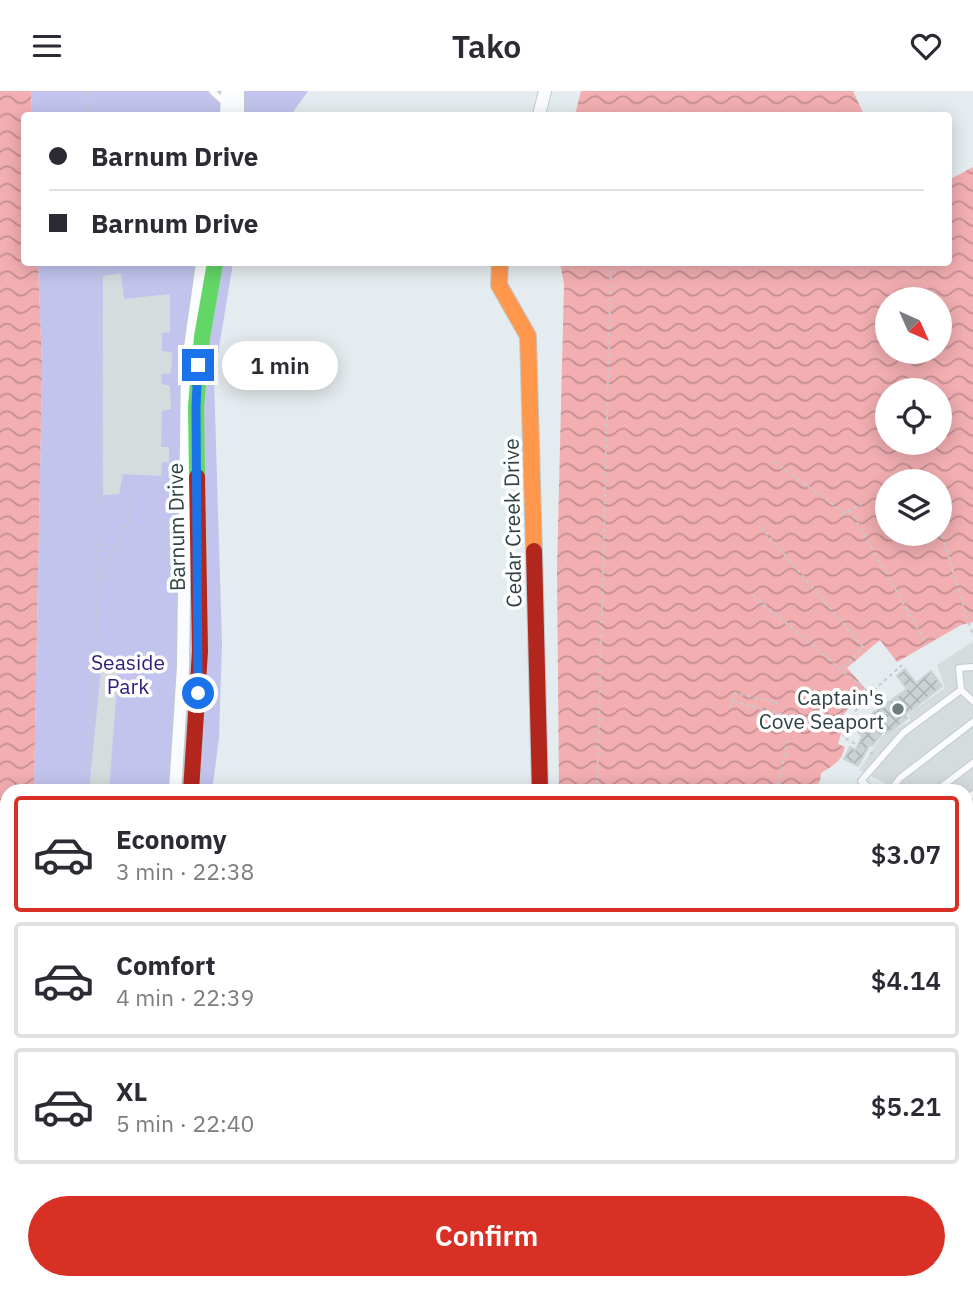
<!DOCTYPE html>
<html lang="en">
<head>
<meta charset="utf-8">
<style>
  body { margin:0; font-family:"IBM Plex Sans",sans-serif; background:#f2f2f3; color:#2b2b33; height:100vh; display:flex; flex-direction:column; font-size:26px; white-space:nowrap }
  * { box-sizing:border-box; margin:0 }
  p { font-size:23px; color:#7c7c81 }
  .icon { flex:none; width:38px; height:38px; fill:none; stroke:currentColor; stroke-width:2; stroke-linecap:round; stroke-linejoin:round }
  .map { position:relative; flex:1; overflow:hidden }
  .side { position:absolute; left:0px; top:693px; width:973px; height:506px; display:flex; flex-direction:column; background:#fff; border-radius:21px 21px 0 0; box-shadow:0 4px 18px #0003 }
  .side>* { flex:none }
  .top-card { position:absolute; left:21px; top:21px; width:931px; height:154px; border-radius:7px; box-shadow:0 4px 18px #0003; display:grid; align-content:center; height:154px; padding:0 28px; background:#fff }
  .needle { width:46px; rotate:135deg }
  .fabs { position:absolute; left:875px; top:196px; display:grid; gap:14px }
  .fabs a { display:grid; place-items:center; width:77px; height:77px; border-radius:50%; background:#fff; box-shadow:0 4px 18px #0003; font-size:35px }
  .end { position:absolute; width:32px; height:32px; margin:-16px; border:9px solid #1a73e8; background:#fff; box-shadow:0 0 0 4px #fff }
  .from { border-radius:50% }
  .bubble { position:absolute; height:49px; border-radius:24px; background:#fff; box-shadow:0 4px 18px #0003; font-size:23px; font-weight:600; line-height:49px; text-align:center }
  .top-card b { display:flex; align-items:center; gap:24px; height:66px; font-size:26px }
  .top-card b+b { border-top:2px solid #e1e1e2 }
  .top-card i { width:18px; height:18px; background:#2b2b33 }
  ul { padding:12px 0 0; list-style:none }
  li { display:flex; align-items:center; gap:21px; height:116px; margin:0 14px 10px; padding:0 14px; border:4px solid #e1e1e2; border-radius:7px }
  li div { flex:1 }
  li b { display:block; font-size:26px }
  li em { font-style:normal; font-weight:600 }
  li.on { border-color:#d93025 }
  li>.icon { width:63px; height:63px; stroke-width:1.5 }
  .cta { display:flex; gap:14px; margin-top:auto; padding:14px 28px }
  .cta a { flex:1; height:80px; border-radius:42px; background:#d93025; color:#fff; font-size:28px; font-weight:600; line-height:80px; text-align:center }
  header { display:flex; justify-content:space-between; align-items:center; height:91px; padding:0 28px; background:#fff; font-size:32px; font-weight:600 }
  .map>svg:first-child { display:block }
  .park { fill:#c2c4ee }
  .parking { fill:#d5dcde }
  .water { fill:url(#water-waves); fill-rule:evenodd }
  .building { fill:url(#building-cross-hatch); stroke:#cbd4d7; stroke-width:2 }
  .lines { fill:none; stroke-linecap:round; stroke-linejoin:round }
  .lane-casing { stroke:#c3cacc; stroke-width:8 }
  .street-casing { stroke:#c3cacc; stroke-width:14 }
  .fast-casing { stroke:#bdcad0; stroke-width:18 }
  .slow-casing { stroke:#bdcad0; stroke-width:18 }
  .jam-casing { stroke:#bdcad0; stroke-width:18 }
  .path { stroke:#c5cbcd; stroke-width:2; stroke-dasharray:3.5 3.5; stroke-linecap:butt }
  .lane { stroke:#fbfcfd; stroke-width:6 }
  .street { stroke:#fbfcfd; stroke-width:12 }
  .fast { stroke:#63d668; stroke-width:16 }
  .slow { stroke:#ff974d; stroke-width:16 }
  .jam { stroke:#b3261e; stroke-width:16 }
  .route { stroke:#1a73e8; stroke-width:9 }
  .poi-dot { fill:#707d80; stroke:#fff; stroke-width:2.5 }
  .labels { text-anchor:middle; dominant-baseline:central; stroke-width:7; stroke-linejoin:round; paint-order:stroke }
  .street-label { font-size:21px; fill:#314144; stroke:#fff }
  .park-label { font-size:21px; fill:#301f7b; stroke:#fff }
  .poi-label { font-size:21px; fill:#314144; stroke:#fff; text-anchor:end }
</style>
</head>
<body>
<header><svg class="icon" aria-label="menu" viewBox="0 0 24 24"><path d="M4 6h16M4 12h16M4 18h16"/></svg>Tako<svg class="icon" aria-label="heart" viewBox="0 0 24 24"><path d="M12 20l-8-8c-3-5 5-10 8-4 3-6 11-1 8 4z"/></svg></header>
<div class="map">
<svg width="973" height="1198" viewBox="0 0 973 1198">
  <defs>
    <pattern id="water-waves" width="16" height="10" patternUnits="userSpaceOnUse" patternTransform="scale(1.75)"><rect width="16" height="10" fill="#f2aeb1"/><path d="M0 5q4-4 8 0t8 0" fill="none" stroke="#c58f92"/></pattern>
    <pattern id="building-cross-hatch" width="8" height="8" patternUnits="userSpaceOnUse" patternTransform="scale(1.75)"><rect width="8" height="8" fill="#cbd3d5"/><path d="M0 0l8 8M0 8l8-8" fill="none" stroke="#afb6b8"/></pattern>
  </defs>
  <rect width="100%" height="100%" fill="#e5ecef"/>
  <path class="park" d="M 31,0 L 308,0 L 291,24 L 32,24 Z
    M 38,172 L 233,172 L 214,287 L 222,553 L 219,647 L 212,700 L 34,700 L 42,276 Z
    M 7,971 L 7,1192 L 152,1192 L 152,1198 L 0,1198 L 0,1036 Z"/>
  <path class="parking" d="M 121,182 L 124,208 L 170,203 L 170,241 L 162,242 L 162,260 L 172,261 L 171,282 L 161,283 L 162,293 L 170,295 L 171,318 L 162,320 L 161,356 L 169,356 L 169,372 L 162,371 L 161,385 L 123,383 L 119,403 L 103,404 L 103,185 Z
    M 972,551 L 973,553 L 973,767 L 966,762 L 966,700 L 901,700 L 859,679 L 882,645 L 910,630 L 909,622 L 945,597 L 937,574 Z
    M 119,567 L 109,700 L 89,700 L 102,568 Z"/>
  <path class="water" d="M 0,0 L 31,0 L 32,24 L 24,24 L 24,172 L 38,172 L 42,276 L 34,700 L 7,700 L 7,971 L 0,1036 Z
    M 581,0 L 853,0 L 864,24 L 575,24 Z
    M 973,76 L 973,531 L 961,534 L 897,571 L 880,549 L 847,577 L 865,597 L 843,624 L 842,639 L 838,653 L 845,656 C 841,672 833,674 821,682 L 820,690 L 813,700 L 559,700 L 557,477 L 564,193 L 560,172 L 948,172 L 949,89 ZM 887,208 L 940,208 L 940,261 L 887,261 ZM 940,299 L 940,352 L 887,352 L 887,299 ZM 887,390 L 940,390 L 940,443 L 887,443 Z
    M 581,1192 L 811,1192 L 808,1198 L 581,1198 Z"/>
  <path class="building" d="M 905,578 L 916,592 L 931,580 L 942,595 L 905,624 L 908,627 L 887,643 L 884,640 L 872,655 L 870,653 L 858,675 L 844,668 L 850,656 L 856,659 L 862,645 L 858,641 L 873,622 L 907,598 L 897,585 Z"/>
  <g class="lines">
    <g class="lane-casing">
      <path id="lane" d="M 212,0 L 226,13
        M 961,599 L 973,610
        M 891,699 L 907,700
        M 874,700 L 861,690 L 903,642 L 961,599 L 959,577 L 973,576
        M 890,700 L 900,687 L 973,631
        M 936,700 L 973,672
        M 966,708 L 973,703
        M 966,736 L 973,739
        M 957,1192 L 966,1198"/>
    </g>
    <g class="street-casing">
      <path id="street" d="M 226,24 L 227,0
        M 238,24 L 238,0
        M 539,24 L 545,0
        M 175,700 L 183,576 L 187,277 L 202,172
        M 966,1042 L 973,1048
        M 110,1198 L 111,1192
        M 124,1198 L 125,1192
        M 435,1198 L 435,1192"/>
    </g>
    <g class="fast-casing">
      <path id="fast" d="M 197,386 L 196,316 L 202,246 L 215,172"/>
    </g>
    <g class="slow-casing">
      <path id="slow" d="M 500,172 L 499,194 L 528,245 L 534,460"/>
    </g>
    <g class="jam-casing">
      <path id="jam" d="M 534,460 L 540,700
        M 191,700 L 200,560 L 197,386"/>
    </g>
    <path class="path" d="M 87,0 L 89,24
      M 774,371 L 845,422
      M 850,419 L 927,554
      M 841,424 L 861,413
      M 761,436 L 863,556 L 841,579
      M 940,438 L 973,545
      M 99,487 L 113,457 L 128,432 L 133,398
      M 753,504 L 858,593 L 838,619
      M 859,593 L 871,603
      M 732,610 L 815,632
      M 730,617 L 735,602 L 782,613
      M 873,663 L 843,646 C 851,615 879,595 902,574
      M 85,700 C 101,525 104,348 98,172
      M 597,700 L 611,172
      M 777,700 L 788,648
      M 414,1192 L 414,1198
      M 742,1192 L 742,1196
      M 20,1198 L 21,1192"/>
    <use href="#lane" class="lane"/>
    <use href="#street" class="street"/>
    <use href="#fast" class="fast"/>
    <use href="#slow" class="slow"/>
    <use href="#jam" class="jam"/>
  </g>
  <g class="lines">
    <path class="route" d="M 198,602 L 196,316 L 198,274"/>
  </g>
  <circle class="poi-dot" cx="898" cy="618" r="7"/>
  <g class="labels">
    <g class="street-label">
      <text transform="translate(512 432) rotate(-91)">Cedar Creek Drive</text>
      <text transform="translate(176 436) rotate(-91)">Barnum Drive</text>
    </g>
    <g class="park-label">
      <text x="128" y="571">Seaside<tspan x="128" dy="24">Park</tspan></text>
    </g>
    <g class="poi-label">
      <text x="884" y="606">Captain's<tspan x="884" dy="24">Cove Seaport</tspan></text>
    </g>
  </g>
</svg>
<div class="fabs">
<a><svg class="needle" viewBox="-14 -14 28 28"><path d="M0-13l5 13h-10z" fill="#e53935"/><path d="M0 13l5-13h-10z" fill="#7c7c81"/></svg></a>
<a><svg class="icon" aria-label="locate" viewBox="0 0 24 24"><circle cx="12" cy="12" r="6"/><path d="M12 2v4M12 18v4M2 12h4M18 12h4"/></svg></a>
<a><svg class="icon" aria-label="layers" viewBox="0 0 24 24"><path d="M12 4l9 5-9 5-9-5zM3 14l9 5 9-5"/></svg></a>
</div>
<i class="end from" style="left:198px;top:602px"></i>
<i class="end" style="left:198px;top:274px"></i>
<div class="bubble" style="left:222px;top:250px;width:116px">1 min</div>
<div class="top-card">
<b><i class="from"></i>Barnum Drive</b>
<b><i></i>Barnum Drive</b>
</div>
<section class="side">
<ul>
<li class="on"><svg class="icon" aria-label="car" viewBox="0 0 24 24"><path d="M5 17H2v-5l4-1 3-4h7l3 4 3 1v5h-3M9 17h6M6 11h13"/><circle cx="7" cy="17" r="2"/><circle cx="17" cy="17" r="2"/></svg><div><b>Economy</b><p>3 min · 22:38</p></div><em>$3.07</em></li>
<li><svg class="icon" aria-label="car" viewBox="0 0 24 24"><path d="M5 17H2v-5l4-1 3-4h7l3 4 3 1v5h-3M9 17h6M6 11h13"/><circle cx="7" cy="17" r="2"/><circle cx="17" cy="17" r="2"/></svg><div><b>Comfort</b><p>4 min · 22:39</p></div><em>$4.14</em></li>
<li><svg class="icon" aria-label="car" viewBox="0 0 24 24"><path d="M5 17H2v-5l4-1 3-4h7l3 4 3 1v5h-3M9 17h6M6 11h13"/><circle cx="7" cy="17" r="2"/><circle cx="17" cy="17" r="2"/></svg><div><b>XL</b><p>5 min · 22:40</p></div><em>$5.21</em></li>
</ul>
<div class="cta"><a>Confirm</a></div>
</section>
</div>
</body>
</html>
